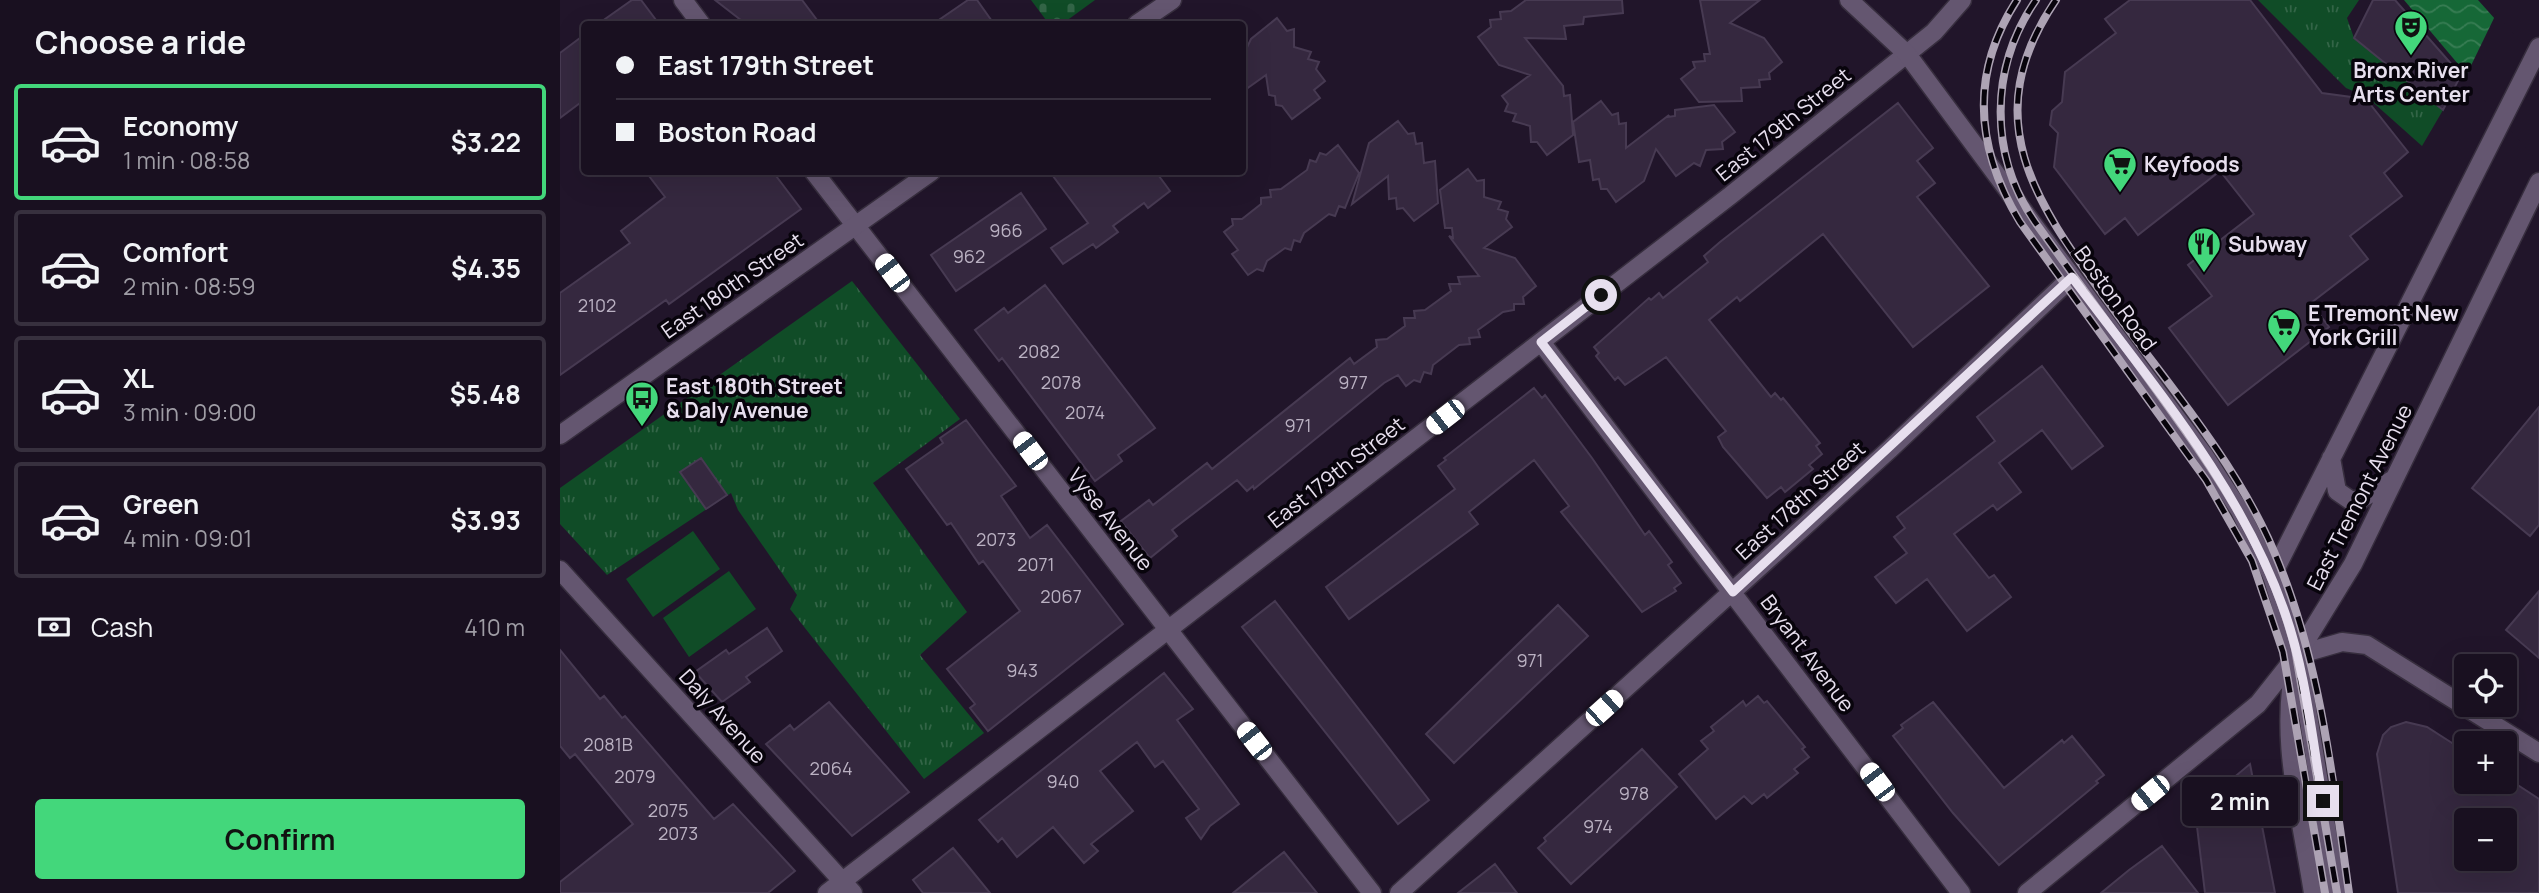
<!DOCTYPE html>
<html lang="en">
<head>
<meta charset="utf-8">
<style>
  body { margin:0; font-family:Manrope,sans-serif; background:#221929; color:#f1f3f6; height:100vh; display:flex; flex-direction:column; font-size:26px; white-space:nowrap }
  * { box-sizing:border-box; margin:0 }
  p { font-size:23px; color:#9f9da5 }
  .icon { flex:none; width:38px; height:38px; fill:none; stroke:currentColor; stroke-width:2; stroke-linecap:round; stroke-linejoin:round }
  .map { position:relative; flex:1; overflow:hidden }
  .panel { display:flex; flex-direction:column; background:#191020; width:560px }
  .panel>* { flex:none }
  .top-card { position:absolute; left:21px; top:21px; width:665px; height:154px; border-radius:7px; box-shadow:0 7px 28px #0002,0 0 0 2px #37303e; display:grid; align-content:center; height:154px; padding:0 35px; background:#191020 }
  .tools { position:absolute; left:1894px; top:654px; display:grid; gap:14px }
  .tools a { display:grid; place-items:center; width:63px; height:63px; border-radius:7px; background:#191020; box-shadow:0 7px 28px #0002,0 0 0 2px #37303e; font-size:35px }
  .end { position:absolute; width:32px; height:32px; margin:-16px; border:9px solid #e7dfee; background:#111; box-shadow:0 0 0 4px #111 }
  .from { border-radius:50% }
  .bubble { position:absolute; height:49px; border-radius:7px; background:#191020; box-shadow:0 7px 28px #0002,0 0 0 2px #37303e; font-size:23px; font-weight:700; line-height:49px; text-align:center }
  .car { position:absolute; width:21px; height:42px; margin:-21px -10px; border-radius:9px; box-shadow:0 0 5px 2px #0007; background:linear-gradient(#fff 24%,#345 0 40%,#fff 0 76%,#345 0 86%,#fff 0) }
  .top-card b { display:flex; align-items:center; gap:24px; height:66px; font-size:26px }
  .top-card b+b { border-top:2px solid #37303e }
  .top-card i { width:18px; height:18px; background:#f1f3f6 }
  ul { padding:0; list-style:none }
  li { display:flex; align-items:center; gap:21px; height:116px; margin:0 14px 10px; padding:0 21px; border:4px solid #37303e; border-radius:7px }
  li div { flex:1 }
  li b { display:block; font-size:26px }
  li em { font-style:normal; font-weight:700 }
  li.on { border-color:#43d77b }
  li>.icon { width:63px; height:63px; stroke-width:1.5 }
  h2 { padding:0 35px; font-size:32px; line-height:84px }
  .pay { display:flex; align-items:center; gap:18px; height:77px; padding:0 35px; font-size:26px }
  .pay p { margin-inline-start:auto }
  .action { display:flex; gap:14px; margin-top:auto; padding:14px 35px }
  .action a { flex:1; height:80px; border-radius:7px; background:#43d77b; color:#111; font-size:28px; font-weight:700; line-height:80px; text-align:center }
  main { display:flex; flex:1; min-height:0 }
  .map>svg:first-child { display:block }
  .grass { fill:url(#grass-tufts) }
  .cemetery { fill:url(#cemetery-stones) }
  .pitch { fill:#104c27 }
  .water { fill:url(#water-waves) }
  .pier { fill:#21152a }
  .building { fill:#35283f; stroke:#473a52; stroke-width:2; fill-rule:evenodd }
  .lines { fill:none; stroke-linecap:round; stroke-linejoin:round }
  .minor-casing { stroke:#372e3e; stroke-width:21 }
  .tertiary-casing { stroke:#372e3e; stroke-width:21 }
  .secondary-casing { stroke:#372e3e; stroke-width:21 }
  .minor { stroke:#645670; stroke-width:18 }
  .tertiary { stroke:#645670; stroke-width:18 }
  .secondary { stroke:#645670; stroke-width:18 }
  .rail-casing { stroke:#ada3b4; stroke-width:8 }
  .rail { stroke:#08040c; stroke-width:5; stroke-dasharray:16; stroke-linecap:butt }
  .route { stroke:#e7dfee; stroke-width:9 }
  .labels { text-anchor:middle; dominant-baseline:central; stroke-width:7; stroke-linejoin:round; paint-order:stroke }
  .number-label { font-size:18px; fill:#bab1c2 }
  .poi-label { font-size:21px; font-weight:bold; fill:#e7dfee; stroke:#08040c; text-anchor:start }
  .street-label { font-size:21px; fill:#e7dfee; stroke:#08040c }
</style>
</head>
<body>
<main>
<section class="panel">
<h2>Choose a ride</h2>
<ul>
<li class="on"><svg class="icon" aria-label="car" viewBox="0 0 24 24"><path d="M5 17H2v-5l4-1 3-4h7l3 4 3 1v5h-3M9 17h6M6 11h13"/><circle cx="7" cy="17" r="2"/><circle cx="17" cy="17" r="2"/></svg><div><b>Economy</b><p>1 min · 08:58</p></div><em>$3.22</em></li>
<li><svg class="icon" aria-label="car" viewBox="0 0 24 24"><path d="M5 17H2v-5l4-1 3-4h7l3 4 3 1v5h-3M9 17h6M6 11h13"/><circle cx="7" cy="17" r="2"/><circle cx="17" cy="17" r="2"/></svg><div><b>Comfort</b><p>2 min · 08:59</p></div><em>$4.35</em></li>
<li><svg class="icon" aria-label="car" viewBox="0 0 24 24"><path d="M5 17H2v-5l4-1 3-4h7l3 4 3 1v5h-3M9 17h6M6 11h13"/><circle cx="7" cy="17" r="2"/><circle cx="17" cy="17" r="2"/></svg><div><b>XL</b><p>3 min · 09:00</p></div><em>$5.48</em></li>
<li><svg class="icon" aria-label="car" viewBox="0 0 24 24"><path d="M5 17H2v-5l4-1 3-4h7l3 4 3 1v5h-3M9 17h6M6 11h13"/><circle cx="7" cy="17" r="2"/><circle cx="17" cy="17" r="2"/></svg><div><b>Green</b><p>4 min · 09:01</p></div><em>$3.93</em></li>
</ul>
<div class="pay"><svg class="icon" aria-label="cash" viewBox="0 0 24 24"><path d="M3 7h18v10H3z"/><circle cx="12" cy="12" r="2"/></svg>Cash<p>410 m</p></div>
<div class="action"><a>Confirm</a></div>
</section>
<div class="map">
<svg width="1979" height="893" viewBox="0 0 1979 893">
  <defs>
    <pattern id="grass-tufts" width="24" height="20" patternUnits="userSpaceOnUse" patternTransform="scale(1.75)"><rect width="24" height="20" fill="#104c27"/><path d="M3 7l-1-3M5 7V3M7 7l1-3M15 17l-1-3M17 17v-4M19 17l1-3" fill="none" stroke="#336547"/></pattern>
    <pattern id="cemetery-stones" width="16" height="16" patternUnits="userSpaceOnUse" patternTransform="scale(1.75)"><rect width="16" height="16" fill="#104c27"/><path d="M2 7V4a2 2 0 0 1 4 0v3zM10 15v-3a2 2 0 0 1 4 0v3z" fill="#336547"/></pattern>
    <pattern id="water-waves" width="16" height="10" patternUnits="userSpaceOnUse" patternTransform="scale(1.75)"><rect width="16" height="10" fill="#166837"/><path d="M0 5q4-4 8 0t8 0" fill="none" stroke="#387d54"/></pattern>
  </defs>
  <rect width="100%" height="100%" fill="#21152a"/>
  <path class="grass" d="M 1698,0 L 1799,0 L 1787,18 L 1794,38 L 1883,110 L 1862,146 L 1807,97 L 1786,88 Z
    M 292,281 L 400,419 L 313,483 L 407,612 L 360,655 L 424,733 L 364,779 L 230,609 L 237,595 L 178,510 L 171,493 L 47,575 L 0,524 L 0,488 Z"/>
  <path class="cemetery" d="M 471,0 L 535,0 L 502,24 L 489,24 Z"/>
  <path class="pitch" d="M 133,531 L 160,569 L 93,617 L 66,579 Z
    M 169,571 L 196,609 L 129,657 L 103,618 Z"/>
  <path class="water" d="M 1844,0 L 1918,0 L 1979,68 L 1979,160 Z"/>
  <path class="pier" d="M 1936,14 L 1979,62 L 1979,163 L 1905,78 Z"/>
  <path class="building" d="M 72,0 L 81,0 L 99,24 L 38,24 Z
    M 155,0 L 242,0 L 260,24 L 186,24 Z
    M 408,0 L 417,0 L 434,24 L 373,24 Z
    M 966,0 L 1062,0 L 1063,13 L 1024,17 L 1023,24 L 1004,26 L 1006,39 L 965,38 L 1003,86 L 1004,96 L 1010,95 L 1013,135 L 987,155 L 977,142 L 971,142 L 970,126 L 953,121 L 956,114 L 945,111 L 948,104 L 942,96 L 970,75 L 939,65 L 918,37 L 931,27 L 930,20 L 941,19 L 940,12 L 951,11 Z
    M 1140,0 L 1200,0 L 1170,23 L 1204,38 L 1222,62 L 1209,73 L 1210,79 L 1199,80 L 1200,87 L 1181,88 L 1182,101 L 1139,102 L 1121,79 L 1135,68 L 1133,62 L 1145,61 L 1144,54 L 1150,54 Z
    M 1570,0 L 1690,0 L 1762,93 L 1806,99 L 1848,152 L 1824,173 L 1842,196 L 1790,236 L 1808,259 L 1751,303 L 1769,327 L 1668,405 L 1609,328 L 1652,296 L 1628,265 L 1694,214 L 1660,171 L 1578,235 L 1565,218 L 1545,234 L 1494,167 L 1498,133 L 1490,125 L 1492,111 L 1502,102 L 1505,72 L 1556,33 L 1545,19 Z
    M 1813,0 L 1835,0 L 1901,75 L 1883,110 L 1794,38 Z
    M 717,18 L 727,31 L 734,29 L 734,47 L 751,52 L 748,59 L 759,62 L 756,69 L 765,81 L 754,90 L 760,98 L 732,119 L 722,106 L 716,105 L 715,96 L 709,95 L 706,75 L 682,92 L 682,58 L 691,39 Z
    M 24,35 L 24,100 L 0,118 L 0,53 Z
    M 1041,101 L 1052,115 L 1058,113 L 1059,124 L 1066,123 L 1066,148 L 1109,115 L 1108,117 L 1115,116 L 1115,110 L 1154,105 L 1175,132 L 1162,142 L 1163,149 L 1146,150 L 1140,166 L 1134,163 L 1116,176 L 1096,149 L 1084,181 L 1056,202 L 1047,189 L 1041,189 L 1039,179 L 1033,180 L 1030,160 L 1019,162 L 1013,122 Z
    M 1338,103 L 1373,148 L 1357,161 L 1375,183 L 1357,197 L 1429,286 L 1353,347 L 1263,234 L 1180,301 L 1177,297 L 1149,320 L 1211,397 L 1215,393 L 1221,400 L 1223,398 L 1260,443 L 1256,446 L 1262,454 L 1249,465 L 1253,469 L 1225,492 L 1221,487 L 1207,498 L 1163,447 L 1158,437 L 1166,431 L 1106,357 L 1065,385 L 1058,377 L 1055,380 L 1036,356 L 1039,353 L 1034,347 L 1089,298 L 1091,300 L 1099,293 L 1103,298 L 1148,262 L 1144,256 L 1160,242 Z
    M 838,121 L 848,134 L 854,133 L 856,144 L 862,143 L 864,163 L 875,161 L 878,203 L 854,221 L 843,208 L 837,209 L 836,198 L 829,199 L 828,176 L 792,204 L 809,143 Z
    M 778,145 L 799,173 L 785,208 L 779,206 L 775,216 L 769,214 L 744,233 L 740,242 L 734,240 L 731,250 L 725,248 L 707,261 L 703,271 L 697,269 L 688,275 L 672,254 L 678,250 L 664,232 L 673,225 L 672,219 L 682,219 L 701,204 L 701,198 L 711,197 L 710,190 L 721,189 L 747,170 L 750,160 L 756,162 L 760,153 L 766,155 Z
    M 908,169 L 917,181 L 924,180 L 924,197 L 941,202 L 938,209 L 948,212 L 946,219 L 952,227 L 924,248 L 955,258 L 976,286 L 963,297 L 964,304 L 954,304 L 954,310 L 943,312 L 918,330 L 920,337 L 909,338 L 910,344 L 899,345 L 873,365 L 871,374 L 864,372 L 860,382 L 854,380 L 846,386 L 838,375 L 824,383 L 694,489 L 693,486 L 687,491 L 677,480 L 612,530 L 617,536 L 590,558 L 561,521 L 589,500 L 593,505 L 647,463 L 652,469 L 790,358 L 794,364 L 817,347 L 816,340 L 827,339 L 845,326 L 844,318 L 855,318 L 854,311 L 865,310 L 891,291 L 889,284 L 900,284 L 898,277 L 919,276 L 889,236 L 893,238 L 892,228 L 885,228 L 880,190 Z
    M 86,172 L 213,172 L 241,209 L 109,304 L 106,300 L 0,375 L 0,293 L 70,243 L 61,231 L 105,197 Z
    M 490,172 L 596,172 L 610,191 L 588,208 L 584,203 L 553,226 L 558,232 L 536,248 L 533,244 L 503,264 L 491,248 L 528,223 Z
    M 461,193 L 486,229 L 396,291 L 371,255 Z
    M 485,285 L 595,428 L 558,455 L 562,461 L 535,481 L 442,358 L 439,361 L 415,330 L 444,308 L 448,313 Z
    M 1482,366 L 1543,446 L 1512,469 L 1482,430 L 1439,463 L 1461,492 L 1437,510 L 1433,505 L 1394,534 L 1429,578 L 1434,575 L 1451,597 L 1407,631 L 1367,579 L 1336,603 L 1315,577 L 1347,553 L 1334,537 L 1345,528 L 1337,517 L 1435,441 L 1417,417 Z
    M 974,388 L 982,398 L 985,395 L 1032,458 L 1085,535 L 1089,531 L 1112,562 L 1108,565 L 1121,583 L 1114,588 L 1116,591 L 1082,612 L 1001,512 L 1009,506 L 974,460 L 909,512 L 918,524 L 789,619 L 766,587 L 895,489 L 878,466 L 886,460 L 884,458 Z
    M 1979,407 L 1979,525 L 1970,536 L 1912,488 Z
    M 406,420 L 456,486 L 441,496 L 470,538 L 487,525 L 563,624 L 428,731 L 410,708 L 415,704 L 387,669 L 460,611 L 423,561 L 419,564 L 391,523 L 387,525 L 346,469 L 383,443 L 380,438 Z
    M 141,458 L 167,495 L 146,509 L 120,472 Z
    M 1979,591 L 1979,658 L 1946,630 Z
    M 715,601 L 869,800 L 838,824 L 682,627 Z
    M 998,605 L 1028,636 L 894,763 L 866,734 Z
    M 207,628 L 222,651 L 186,677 L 190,682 L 162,702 L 135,672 L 166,650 L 169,654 Z
    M 0,650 L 40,699 L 44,696 L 62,718 L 65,716 L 154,819 L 173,804 L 235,871 L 208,893 L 0,893 L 0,882 L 73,824 L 15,754 L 10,758 L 0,746 Z
    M 604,673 L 633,709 L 617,720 L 679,804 L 650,826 L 641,839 L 626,818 L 639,809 L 603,761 L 595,767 L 577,742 L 540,771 L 573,811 L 531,844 L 538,851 L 524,863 L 493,827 L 457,857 L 442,838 L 438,842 L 419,820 Z
    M 1198,696 L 1204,703 L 1207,701 L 1245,747 L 1242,749 L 1249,757 L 1234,769 L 1238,773 L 1207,798 L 1204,794 L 1192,804 L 1184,796 L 1156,819 L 1119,774 L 1148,749 L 1141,741 L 1154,731 L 1151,727 L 1183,701 L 1186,706 Z
    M 269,702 L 349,792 L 292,836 L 206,744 L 230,725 L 234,730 Z
    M 1373,702 L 1444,788 L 1502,740 L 1504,743 L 1512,736 L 1544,775 L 1536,781 L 1538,783 L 1439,865 L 1393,813 L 1333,736 L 1343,728 L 1341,725 Z
    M 1846,722 L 1867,727 L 1906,752 L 1906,782 L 1953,782 L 1979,799 L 1979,893 L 1838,893 L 1817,754 L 1823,735 L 1831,727 ZM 1906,821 L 1944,821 L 1944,859 L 1906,859 Z
    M 1082,749 L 1117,787 L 1011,884 L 978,848 L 986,841 L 984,838 Z
    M 1690,764 L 1715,893 L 1645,893 L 1635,810 Z
    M 1602,846 L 1638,893 L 1541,893 L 1569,870 Z
    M 393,848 L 408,866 L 430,893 L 363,893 L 353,880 Z
    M 724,852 L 757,893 L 673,893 L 700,871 Z
    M 935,864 L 957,893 L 898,893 Z"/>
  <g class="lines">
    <g class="minor-casing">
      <path id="minor" d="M 123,0 L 141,24
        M 254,172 L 812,893
        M 981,342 L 1401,893
        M 0,570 L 293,893
        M 1737,655 C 1717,734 1741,814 1753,893
        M 267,893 L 1171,195 L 1374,32 L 1402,0
        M 839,893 L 1330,449 L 1512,277"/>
    </g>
    <g class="tertiary-casing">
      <path id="tertiary" d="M 1289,0 L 1347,54 L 1644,455 L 1680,511 L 1712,576
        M 1737,655 L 1782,642 L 1807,645 L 1979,753"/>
    </g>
    <g class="secondary-casing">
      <path id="secondary" d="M 577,24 L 612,0
        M 0,435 L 371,172
        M 1771,458 L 1777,491 L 1790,500 L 1800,500 L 1835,478
        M 1467,893 L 1698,704 L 1737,655 L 1793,564 L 1979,182
        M 1777,893 L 1741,672 L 1712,576 L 1979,47"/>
    </g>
    <use href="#minor" class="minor"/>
    <use href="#tertiary" class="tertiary"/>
    <use href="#secondary" class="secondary"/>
    <g class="rail-casing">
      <path id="rail" d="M 1457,0 C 1409,74 1416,149 1460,222 L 1646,480 L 1692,561 L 1723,652 L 1765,893
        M 1476,0 C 1429,68 1429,155 1475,222 C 1514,276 1552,329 1591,383 C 1653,469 1708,544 1735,649 L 1777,893
        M 1496,0 C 1412,123 1481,209 1554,310 C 1607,383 1670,456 1708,538 C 1759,649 1772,773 1789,893"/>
    </g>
    <use href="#rail" class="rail"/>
  </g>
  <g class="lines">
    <path class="route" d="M 1041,295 L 981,342 L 1173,592 L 1512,277 C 1591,383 1681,486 1725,613 C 1746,673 1752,739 1763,801"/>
  </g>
  <defs>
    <g id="theatre-pin" transform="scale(1.75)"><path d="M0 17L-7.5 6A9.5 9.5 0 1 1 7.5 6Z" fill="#43d77b" stroke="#08040c"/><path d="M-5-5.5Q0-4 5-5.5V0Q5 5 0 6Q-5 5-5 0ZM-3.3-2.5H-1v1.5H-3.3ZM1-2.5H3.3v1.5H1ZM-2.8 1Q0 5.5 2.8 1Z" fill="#111"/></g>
    <g id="supermarket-pin" transform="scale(1.75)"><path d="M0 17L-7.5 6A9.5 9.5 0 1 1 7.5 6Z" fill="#43d77b" stroke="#08040c"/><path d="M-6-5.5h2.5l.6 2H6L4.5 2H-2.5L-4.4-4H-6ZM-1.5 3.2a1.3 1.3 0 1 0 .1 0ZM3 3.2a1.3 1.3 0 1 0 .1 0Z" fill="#111"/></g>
    <g id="restaurant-pin" transform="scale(1.75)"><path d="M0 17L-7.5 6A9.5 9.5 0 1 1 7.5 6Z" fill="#43d77b" stroke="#08040c"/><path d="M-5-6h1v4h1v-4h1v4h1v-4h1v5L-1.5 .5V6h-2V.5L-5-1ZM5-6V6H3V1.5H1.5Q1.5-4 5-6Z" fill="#111"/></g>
    <g id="bus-pin" transform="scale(1.75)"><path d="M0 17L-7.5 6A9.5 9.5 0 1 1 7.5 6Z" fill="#43d77b" stroke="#08040c"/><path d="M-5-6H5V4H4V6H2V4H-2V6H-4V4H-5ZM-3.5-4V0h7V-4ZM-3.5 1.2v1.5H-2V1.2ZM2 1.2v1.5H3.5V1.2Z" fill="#111"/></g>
  </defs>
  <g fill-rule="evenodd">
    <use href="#theatre-pin" x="1851" y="27"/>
    <use href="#supermarket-pin" x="1560" y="164"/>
    <use href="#restaurant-pin" x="1644" y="244"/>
    <use href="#supermarket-pin" x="1724" y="325"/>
    <use href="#bus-pin" x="82" y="398"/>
  </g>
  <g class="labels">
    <g class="number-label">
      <text x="446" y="230">966</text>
      <text x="409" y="256">962</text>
      <text x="37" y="305">2102</text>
      <text x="479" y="351">2082</text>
      <text x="501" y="382">2078</text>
      <text x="793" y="382">977</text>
      <text x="525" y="412">2074</text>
      <text x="738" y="425">971</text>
      <text x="436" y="539">2073</text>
      <text x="476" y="564">2071</text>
      <text x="501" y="596">2067</text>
      <text x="970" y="660">971</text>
      <text x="462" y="670">943</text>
      <text x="48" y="744">2081B</text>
      <text x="271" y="768">2064</text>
      <text x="75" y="776">2079</text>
      <text x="503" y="781">940</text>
      <text x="1074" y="793">978</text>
      <text x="108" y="810">2075</text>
      <text x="1038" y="826">974</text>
      <text x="118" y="833">2073</text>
    </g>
    <g class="poi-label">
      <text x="1851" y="70" text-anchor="middle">Bronx River<tspan x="1851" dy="24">Arts Center</tspan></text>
      <text x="1584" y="164">Keyfoods</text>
      <text x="1668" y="244">Subway</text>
      <text x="1748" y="313">E Tremont New<tspan x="1748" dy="24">York Grill</tspan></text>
      <text x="106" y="386">East 180th Street<tspan x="106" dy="24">&amp; Daly Avenue</tspan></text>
    </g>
    <g class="street-label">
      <text transform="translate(1223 124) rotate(-39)">East 179th Street</text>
      <text transform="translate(172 285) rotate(-35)">East 180th Street</text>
      <text transform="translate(1556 298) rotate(54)">Boston Road</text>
      <text transform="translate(776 472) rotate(-38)">East 179th Street</text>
      <text transform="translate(1799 497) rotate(-63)">East Tremont Avenue</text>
      <text transform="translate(1240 500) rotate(-42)">East 178th Street</text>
      <text transform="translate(551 519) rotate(52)">Vyse Avenue</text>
      <text transform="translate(1248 653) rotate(53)">Bryant Avenue</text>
      <text transform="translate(163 716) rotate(48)">Daly Avenue</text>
    </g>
  </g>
</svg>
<div class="tools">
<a><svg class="icon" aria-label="locate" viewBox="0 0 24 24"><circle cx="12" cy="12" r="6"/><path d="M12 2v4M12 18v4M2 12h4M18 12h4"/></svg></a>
<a>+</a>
<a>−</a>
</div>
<i class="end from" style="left:1041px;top:295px"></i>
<i class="end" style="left:1763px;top:801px"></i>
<div class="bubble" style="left:1622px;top:777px;width:116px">2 min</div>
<i class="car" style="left:332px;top:273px;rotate:323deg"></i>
<i class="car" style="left:885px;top:417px;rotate:232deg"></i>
<i class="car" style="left:470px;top:451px;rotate:323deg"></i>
<i class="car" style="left:1044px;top:708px;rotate:48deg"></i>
<i class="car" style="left:694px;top:741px;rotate:322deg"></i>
<i class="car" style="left:1317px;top:782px;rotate:323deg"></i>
<i class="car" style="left:1590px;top:793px;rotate:231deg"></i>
<div class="top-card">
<b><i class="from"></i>East 179th Street</b>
<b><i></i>Boston Road</b>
</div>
</div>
</main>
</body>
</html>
